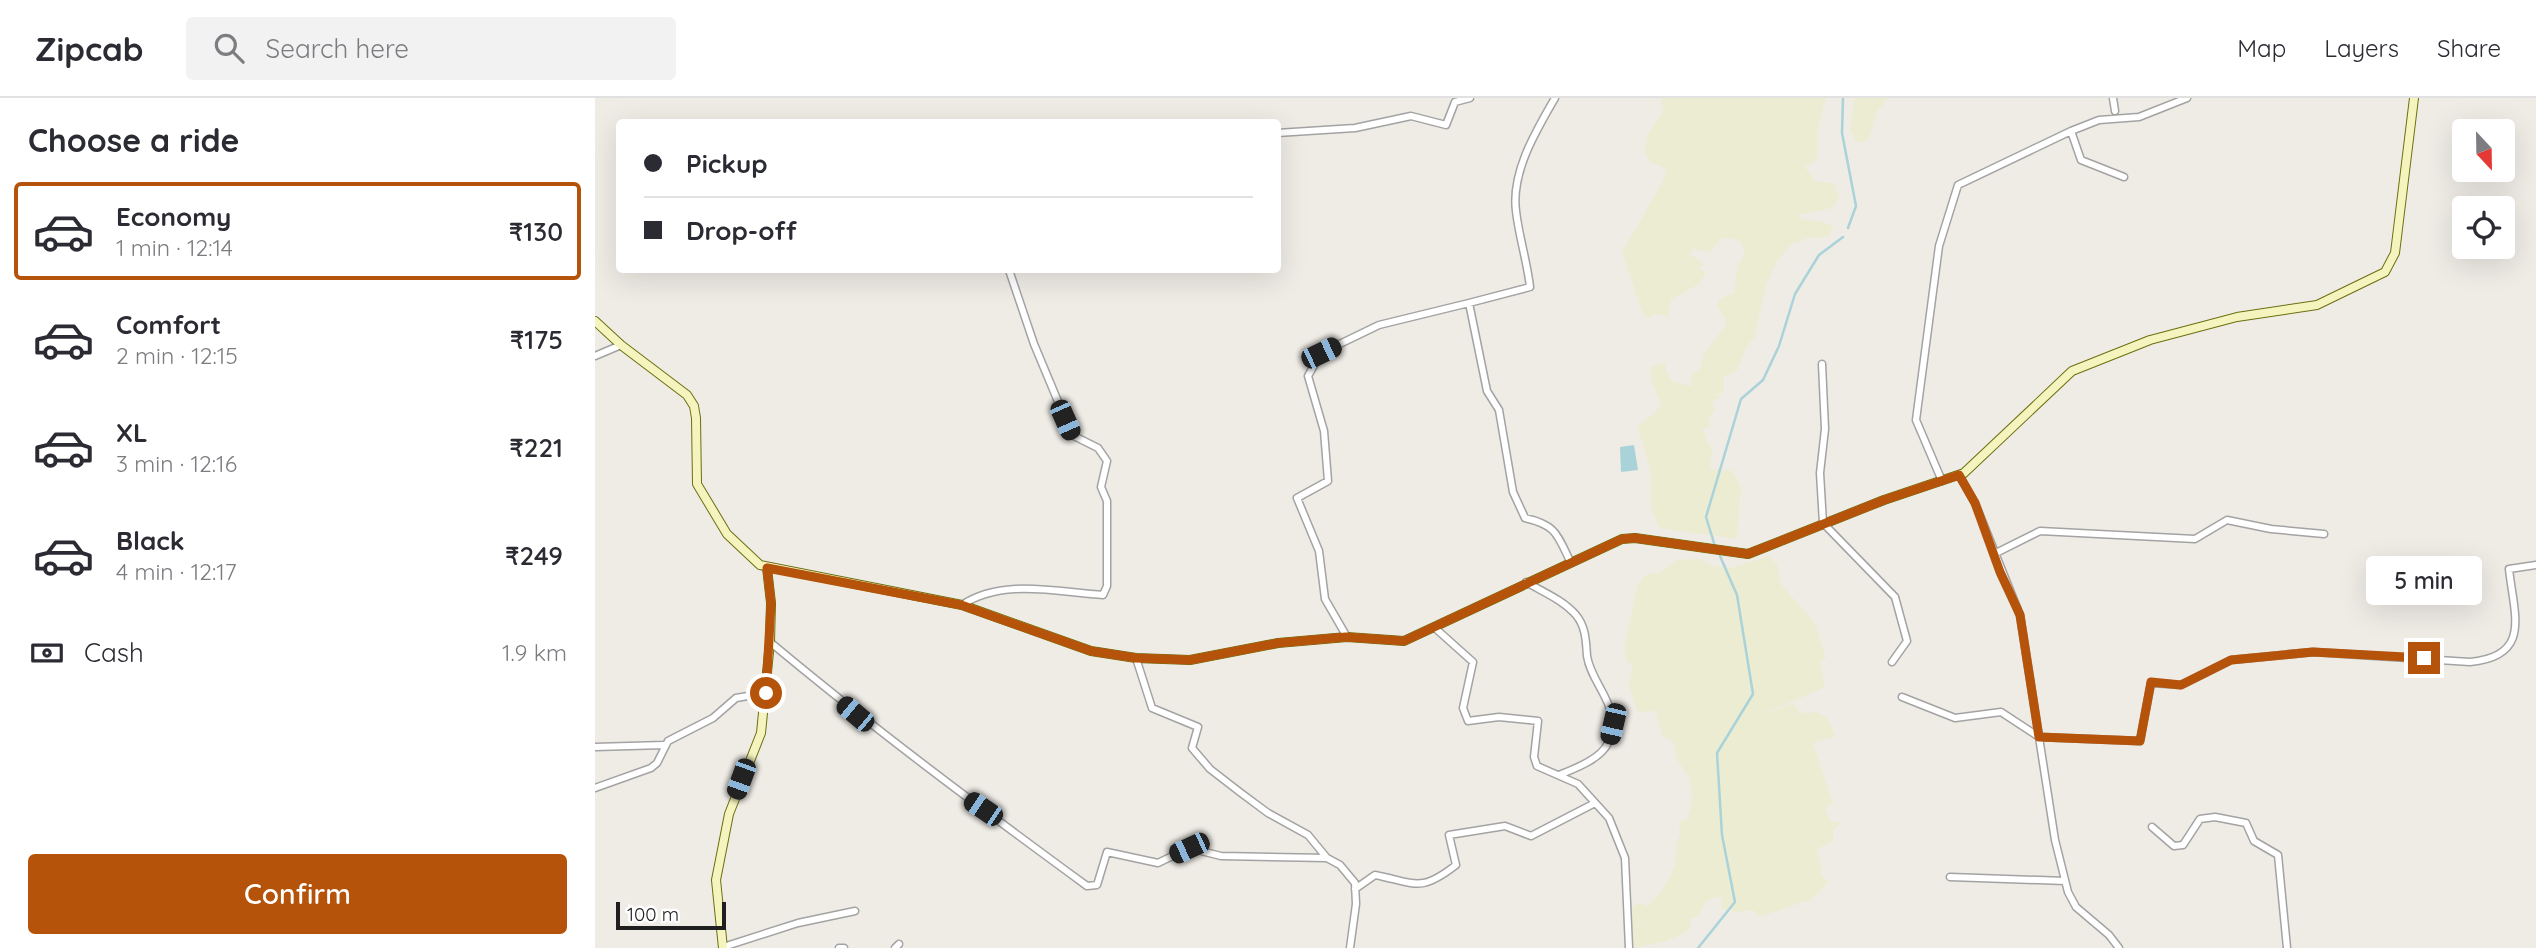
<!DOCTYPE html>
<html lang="en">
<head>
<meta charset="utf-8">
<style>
  body { margin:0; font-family:Quicksand,sans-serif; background:#f2f2f3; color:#2b2b33; height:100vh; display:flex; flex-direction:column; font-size:26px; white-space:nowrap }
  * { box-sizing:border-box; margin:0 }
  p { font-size:23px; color:#7c7c81 }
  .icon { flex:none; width:38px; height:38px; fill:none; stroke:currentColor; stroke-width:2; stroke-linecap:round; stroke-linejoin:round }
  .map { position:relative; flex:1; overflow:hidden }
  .panel { display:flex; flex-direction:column; background:#fff; width:595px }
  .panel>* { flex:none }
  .top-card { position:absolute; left:21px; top:21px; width:665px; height:154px; border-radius:7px; box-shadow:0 7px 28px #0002; display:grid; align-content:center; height:154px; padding:0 28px; background:#fff }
  .needle { width:46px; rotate:158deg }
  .buttons { position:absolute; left:1857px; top:21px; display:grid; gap:14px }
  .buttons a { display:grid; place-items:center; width:63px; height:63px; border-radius:7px; background:#fff; box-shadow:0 7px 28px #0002; font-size:35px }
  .scale { position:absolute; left:21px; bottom:18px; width:110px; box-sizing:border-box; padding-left:7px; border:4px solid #1f1f1f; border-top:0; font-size:19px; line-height:24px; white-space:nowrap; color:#1f1f1f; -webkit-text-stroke:5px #fff; paint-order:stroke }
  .end { position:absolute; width:32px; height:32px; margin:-16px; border:9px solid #b45309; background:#fff; box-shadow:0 0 0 4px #fff }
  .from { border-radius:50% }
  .bubble { position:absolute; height:49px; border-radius:7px; background:#fff; box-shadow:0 7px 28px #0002; font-size:23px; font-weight:600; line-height:49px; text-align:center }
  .car { position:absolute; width:21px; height:42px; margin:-21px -10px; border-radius:9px; box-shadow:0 0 5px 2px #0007; background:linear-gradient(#222 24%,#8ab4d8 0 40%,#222 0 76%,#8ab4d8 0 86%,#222 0) }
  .top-card b { display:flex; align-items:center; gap:24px; height:66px; font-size:26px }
  .top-card b+b { border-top:2px solid #e1e1e2 }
  .top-card i { width:18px; height:18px; background:#2b2b33 }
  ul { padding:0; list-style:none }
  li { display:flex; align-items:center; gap:21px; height:98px; margin:0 14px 10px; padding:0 14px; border:4px solid transparent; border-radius:7px }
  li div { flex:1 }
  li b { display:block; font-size:26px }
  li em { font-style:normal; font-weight:600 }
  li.active { border-color:#b45309 }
  li>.icon { width:63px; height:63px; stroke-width:1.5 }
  h2 { padding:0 28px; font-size:32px; line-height:84px }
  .pay { display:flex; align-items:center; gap:18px; height:77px; padding:0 28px; font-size:26px }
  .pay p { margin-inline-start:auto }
  .cta { display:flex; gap:14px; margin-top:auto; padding:14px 28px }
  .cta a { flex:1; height:80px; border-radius:7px; background:#b45309; color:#fff; font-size:28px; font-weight:600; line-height:80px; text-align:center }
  header { display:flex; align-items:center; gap:42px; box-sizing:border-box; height:98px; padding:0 35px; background:#fff; border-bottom:2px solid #e1e1e2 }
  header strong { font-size:33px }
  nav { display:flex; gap:38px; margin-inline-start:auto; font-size:24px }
  .search { width:490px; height:63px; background:#f2f2f3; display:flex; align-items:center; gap:18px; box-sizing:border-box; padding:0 24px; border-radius:7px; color:#7c7c81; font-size:26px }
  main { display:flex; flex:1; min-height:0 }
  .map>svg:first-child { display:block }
  .farmland { fill:#ececd3 }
  .water { fill:#aad2d9 }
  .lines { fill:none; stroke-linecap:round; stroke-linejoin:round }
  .stream { stroke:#aad2d9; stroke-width:2.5 }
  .street-casing { stroke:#a3a3a3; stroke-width:9 }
  .secondary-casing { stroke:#6b6f0d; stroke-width:10 }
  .street { stroke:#fff; stroke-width:6 }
  .secondary { stroke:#f5f4bf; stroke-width:8 }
  .route { stroke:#b45309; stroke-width:9 }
</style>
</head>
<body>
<header>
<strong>Zipcab</strong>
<div class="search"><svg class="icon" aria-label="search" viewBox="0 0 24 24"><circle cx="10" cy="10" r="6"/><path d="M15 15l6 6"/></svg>Search here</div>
<nav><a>Map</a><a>Layers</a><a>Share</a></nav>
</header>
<main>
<section class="panel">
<h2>Choose a ride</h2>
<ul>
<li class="active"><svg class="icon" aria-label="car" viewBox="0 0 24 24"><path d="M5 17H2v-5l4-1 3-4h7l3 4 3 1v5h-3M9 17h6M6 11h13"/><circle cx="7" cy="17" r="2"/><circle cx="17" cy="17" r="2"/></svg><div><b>Economy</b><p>1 min · 12:14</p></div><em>₹130</em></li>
<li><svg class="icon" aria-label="car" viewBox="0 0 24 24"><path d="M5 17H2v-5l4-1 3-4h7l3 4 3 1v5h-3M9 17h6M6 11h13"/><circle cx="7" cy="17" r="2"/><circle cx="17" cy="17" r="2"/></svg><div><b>Comfort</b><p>2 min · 12:15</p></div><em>₹175</em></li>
<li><svg class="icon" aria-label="car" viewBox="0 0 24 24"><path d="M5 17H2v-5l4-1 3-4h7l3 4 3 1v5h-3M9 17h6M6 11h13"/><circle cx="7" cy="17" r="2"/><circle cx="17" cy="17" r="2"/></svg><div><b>XL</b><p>3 min · 12:16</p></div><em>₹221</em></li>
<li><svg class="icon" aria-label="car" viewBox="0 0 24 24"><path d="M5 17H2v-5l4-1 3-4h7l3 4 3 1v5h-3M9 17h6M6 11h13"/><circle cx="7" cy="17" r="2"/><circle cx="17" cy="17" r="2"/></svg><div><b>Black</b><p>4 min · 12:17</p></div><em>₹249</em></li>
</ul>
<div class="pay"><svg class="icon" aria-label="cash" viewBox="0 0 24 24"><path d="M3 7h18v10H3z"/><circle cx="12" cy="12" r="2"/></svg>Cash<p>1.9 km</p></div>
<div class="cta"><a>Confirm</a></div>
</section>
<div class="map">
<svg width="1941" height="850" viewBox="0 0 1941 850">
  <rect width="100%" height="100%" fill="#efece6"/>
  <path class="farmland" d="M 1066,0 L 1231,0 L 1223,30 L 1222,62 L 1210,69 L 1220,83 L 1240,86 L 1244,100 L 1237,110 L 1204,117 L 1207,121 L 1228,124 L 1239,129 L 1233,139 L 1213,140 L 1197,146 L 1182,163 L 1171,188 L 1160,238 L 1151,250 L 1142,273 L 1129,278 L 1129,294 L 1120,298 L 1126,298 L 1117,305 L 1120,313 L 1114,319 L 1116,327 L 1107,332 L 1113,339 L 1111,341 L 1117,352 L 1115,371 L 1138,373 L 1146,390 L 1142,441 L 1064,430 L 1056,410 L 1055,370 L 1042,328 L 1059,316 L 1066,306 L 1056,282 L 1056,269 L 1071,264 L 1071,273 L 1078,284 L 1096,288 L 1096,277 L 1105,271 L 1109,256 L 1132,225 L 1122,207 L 1125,201 L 1139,195 L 1142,170 L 1150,154 L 1145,142 L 1127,140 L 1115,154 L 1097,151 L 1096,157 L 1109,166 L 1104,170 L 1111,175 L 1104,186 L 1076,202 L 1074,219 L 1062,216 L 1051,220 L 1047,214 L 1027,154 L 1071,78 L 1071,71 L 1055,64 L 1049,52 L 1053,36 L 1068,13 Z
    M 1259,0 L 1293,0 L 1283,12 L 1274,41 L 1268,45 L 1261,43 L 1255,32 Z
    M 1173,458 L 1182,466 L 1185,485 L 1220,525 L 1231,560 L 1225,564 L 1230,586 L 1228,590 L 1164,618 L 1199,605 L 1205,615 L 1221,614 L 1231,619 L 1237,630 L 1240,638 L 1218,645 L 1238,705 L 1230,710 L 1235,723 L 1247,725 L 1238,732 L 1238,744 L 1222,751 L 1227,770 L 1225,775 L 1233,785 L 1217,801 L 1165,819 L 1158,812 L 1143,814 L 1125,810 L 1128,799 L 1122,799 L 1111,803 L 1103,818 L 1095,821 L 1096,830 L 1089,835 L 1072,843 L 1040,850 L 1034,833 L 1035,810 L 1045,805 L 1052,808 L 1067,793 L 1080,768 L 1081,747 L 1085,737 L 1084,724 L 1092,721 L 1097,704 L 1095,681 L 1081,660 L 1078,643 L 1068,639 L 1060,613 L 1043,614 L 1033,585 L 1038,568 L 1031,563 L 1029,550 L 1042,489 L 1048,479 L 1059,474 L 1063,476 L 1081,462 L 1103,461 L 1119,468 L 1137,470 Z"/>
  <path class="water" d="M 1039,347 L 1043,372 L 1026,374 L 1025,349 Z"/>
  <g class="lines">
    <path class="stream" d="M 1248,0 L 1247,35 L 1261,108 L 1253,130
      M 1119,445 L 1111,419 L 1146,301 L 1168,282 L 1184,248 L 1200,196 L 1224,157 L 1248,139
      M 1103,850 L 1140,804 L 1127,737 L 1122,655 L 1158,596 L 1142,497 L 1125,458"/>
    <g class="street-casing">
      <path id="street" d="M 960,0 C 941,33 916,74 921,113 C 924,139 932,163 935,189 L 874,205 L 892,293 L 904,312 L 918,394 L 930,420 C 961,427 962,436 975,463
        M 1518,0 L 1520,13
        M 682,35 L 760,30 L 816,18 L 851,27 L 860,4 L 875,0
        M 1529,79 L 1486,62 L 1476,33 L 1504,22 L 1544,19 L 1592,0
        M 0,258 L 26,247
        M 1227,266 L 1230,331 L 1225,375 L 1228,425 L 1300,499 L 1312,543 L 1297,564
        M 1364,377 L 1380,405 L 1425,517 L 1460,742 L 1473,794 L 1481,809 L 1514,837 L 1524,850
        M 1347,383 L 1321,322 L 1344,148 L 1363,87 L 1476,33
        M 1399,456 L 1445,433 L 1600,441 L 1632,422 L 1676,431 L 1729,436
        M 931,484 C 948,494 968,502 981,517 C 991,529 991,544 992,558 C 996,587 1030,611 1013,645 C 1006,661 979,671 964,677
        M 367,507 C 407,480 462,494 508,497 L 512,488 L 512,403 L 506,389 L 512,363 L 503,350 L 477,337 L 439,246 L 414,172
        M 840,530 L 878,564 L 868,610 L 873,623 L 904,619 L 943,623 L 939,659 L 942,668 L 983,686 L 1014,720 L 1030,760 L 1034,850
        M 752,539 L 730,501 L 724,453 L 702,400 L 733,383 L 729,333 L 713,278 L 726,255 L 784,227 L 874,205
        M 175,544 C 278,630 384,709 492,788 L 502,787 L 512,754 L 563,765 L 594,750 L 626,758 L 732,760
        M 541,560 L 557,610 L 603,629 L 597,650 L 615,671 L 646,695 L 673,715 L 713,737 L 732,760 L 745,767 L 760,785 L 761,806 L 755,850
        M 1307,599 L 1360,620 L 1406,614 L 1444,639 L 1545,643 L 1556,585 L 1586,587 L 1636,562 L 1718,554 L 1875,564 C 1937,558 1919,517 1914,471 L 1941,467
        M 0,649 L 69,647
        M 0,690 L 56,670 L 62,665 L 73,643 L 118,620 L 141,600 L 171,595
        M 1557,729 L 1579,748 L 1588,747 L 1605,721 L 1620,719 L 1651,725 L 1659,743 L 1683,757 L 1692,850
        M 1355,779 L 1470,783
        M 760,791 L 780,777 C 821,785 825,795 861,767 L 854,737 L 910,728 L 936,738 L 1000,705
        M 128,849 L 203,825 L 260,813
        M 244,850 L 249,850
        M 300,850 L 304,846"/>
    </g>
    <g class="secondary-casing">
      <path id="secondary" d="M 0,223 L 26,247 L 92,297 L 99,308 L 101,320 L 102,386 L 132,436 L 165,467 L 367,507 L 496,553 L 541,560 L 595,562 L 683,545 L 752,539 L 809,543 L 1027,441 L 1040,440 L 1153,456 L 1289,402 L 1369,375 L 1477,273 L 1555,242 L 1642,219 L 1722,207 L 1790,174 L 1800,155 L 1819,0
        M 128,850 L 121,782 L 134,716 L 166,635 L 175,544 L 176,505 L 172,470"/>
    </g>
    <use href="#street" class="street"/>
    <use href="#secondary" class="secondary"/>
  </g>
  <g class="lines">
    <path class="route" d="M 171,595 L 176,505 L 172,470 L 366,507 L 496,553 L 541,560 L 595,562 L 683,545 L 751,539 L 809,543 L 1027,441 L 1040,440 L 1153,456 L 1289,402 L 1364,377 L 1380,405 L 1405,474 L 1425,517 L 1444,639 L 1545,643 L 1556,584 L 1586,587 L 1636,562 L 1718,554 L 1829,560"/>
  </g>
</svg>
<div class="buttons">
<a><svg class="needle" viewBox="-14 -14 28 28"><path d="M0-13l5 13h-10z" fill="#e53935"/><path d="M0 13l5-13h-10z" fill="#7c7c81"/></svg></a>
<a><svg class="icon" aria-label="locate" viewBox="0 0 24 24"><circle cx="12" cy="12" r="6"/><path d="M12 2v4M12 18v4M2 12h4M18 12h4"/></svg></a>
</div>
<div class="scale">100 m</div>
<i class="end from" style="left:171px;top:595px"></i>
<i class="end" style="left:1829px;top:560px"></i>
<div class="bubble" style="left:1771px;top:458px;width:116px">5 min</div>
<i class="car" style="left:726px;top:255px;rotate:64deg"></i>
<i class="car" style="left:470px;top:322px;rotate:156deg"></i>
<i class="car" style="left:260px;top:616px;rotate:310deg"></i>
<i class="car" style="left:1018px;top:626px;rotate:193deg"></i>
<i class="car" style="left:146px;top:681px;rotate:200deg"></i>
<i class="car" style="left:388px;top:711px;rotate:304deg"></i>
<i class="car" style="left:594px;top:750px;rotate:245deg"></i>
<div class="top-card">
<b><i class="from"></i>Pickup</b>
<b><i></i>Drop-off</b>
</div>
</div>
</main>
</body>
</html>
